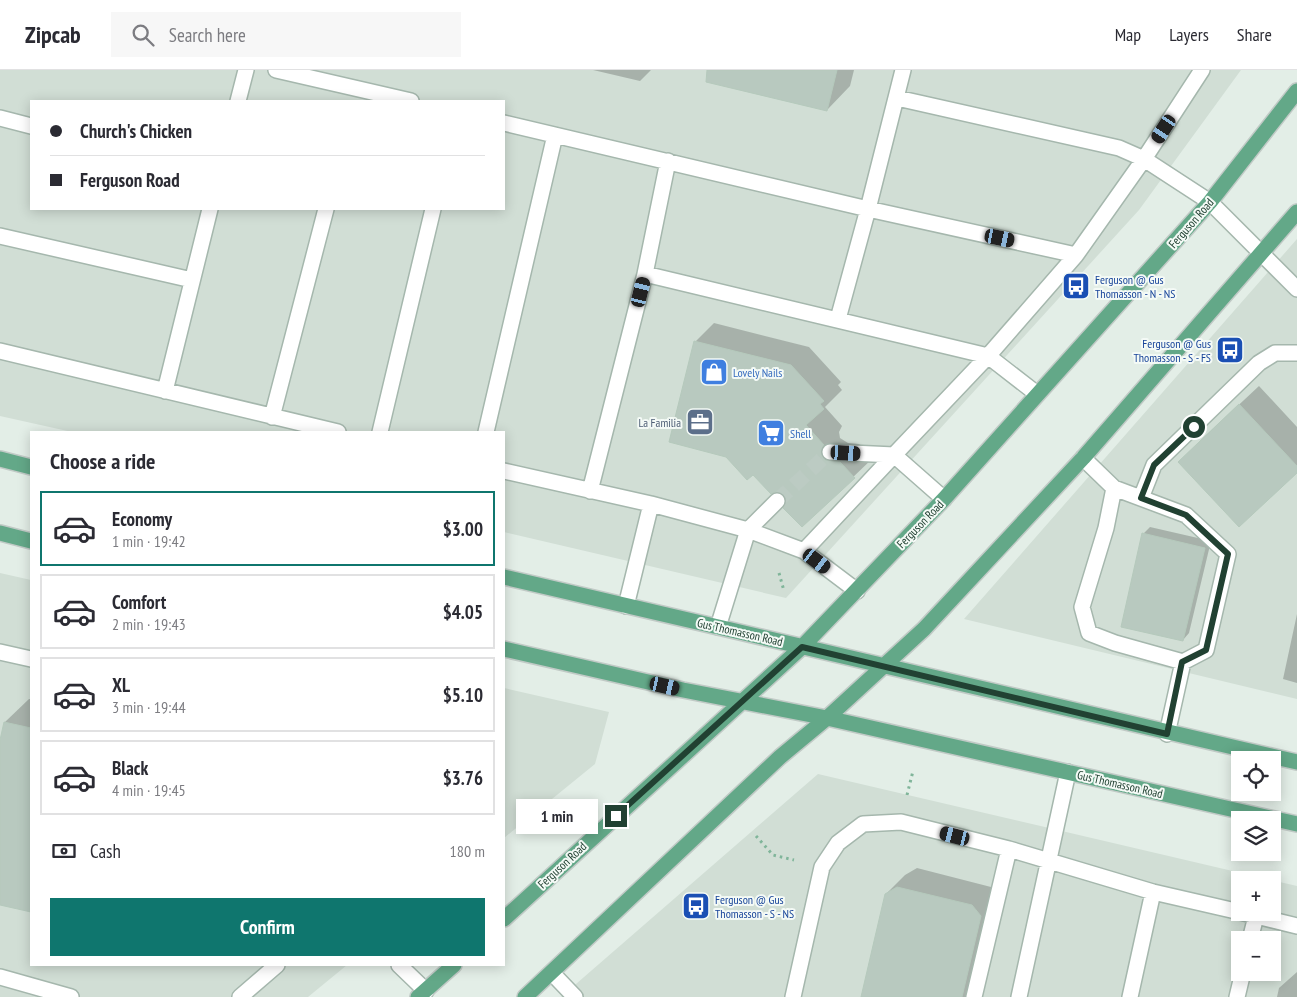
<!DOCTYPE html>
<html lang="en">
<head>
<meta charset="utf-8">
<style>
  body { margin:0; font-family:"PT Sans Narrow",sans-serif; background:#f7f7f7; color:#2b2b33; height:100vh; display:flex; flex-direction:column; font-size:19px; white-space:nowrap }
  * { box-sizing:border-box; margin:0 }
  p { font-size:16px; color:#7c7c81 }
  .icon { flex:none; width:28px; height:28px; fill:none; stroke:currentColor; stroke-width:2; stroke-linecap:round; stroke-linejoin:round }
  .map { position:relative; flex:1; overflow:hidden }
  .panel { position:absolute; left:30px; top:361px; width:475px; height:535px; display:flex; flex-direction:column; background:#fff; border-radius:0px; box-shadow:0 2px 12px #0003 }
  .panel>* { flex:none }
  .hud { position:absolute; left:30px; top:30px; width:475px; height:110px; border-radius:0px; box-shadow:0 2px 12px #0003; display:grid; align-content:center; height:110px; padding:0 20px; background:#fff }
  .fabs { position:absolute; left:1231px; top:681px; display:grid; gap:10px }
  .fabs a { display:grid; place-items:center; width:50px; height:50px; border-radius:0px; background:#fff; box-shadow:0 2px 12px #0003; font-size:25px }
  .end { position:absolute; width:22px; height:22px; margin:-11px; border:6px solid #214132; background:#fff; box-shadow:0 0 0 2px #fff }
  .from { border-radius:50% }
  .bubble { position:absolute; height:35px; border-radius:0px; background:#fff; box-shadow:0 2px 12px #0003; font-size:16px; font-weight:600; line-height:35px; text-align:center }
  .car { position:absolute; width:15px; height:30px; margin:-15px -8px; border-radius:6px; box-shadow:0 0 4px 1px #0007; background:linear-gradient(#222 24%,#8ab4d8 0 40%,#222 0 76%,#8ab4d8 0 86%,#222 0) }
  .hud b { display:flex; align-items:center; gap:18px; height:48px; font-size:19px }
  .hud b+b { border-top:1px solid #e1e1e2 }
  .hud i { width:12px; height:12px; background:#2b2b33 }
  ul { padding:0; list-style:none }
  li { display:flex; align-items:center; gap:15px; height:75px; margin:0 10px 8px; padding:0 10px; border:2px solid #e1e1e2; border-radius:0px }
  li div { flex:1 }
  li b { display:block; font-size:19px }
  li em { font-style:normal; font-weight:600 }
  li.active { border-color:#0f766e }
  li>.icon { width:45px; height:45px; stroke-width:1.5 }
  h2 { padding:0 20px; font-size:22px; line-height:60px }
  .pay { display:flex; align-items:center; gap:12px; height:55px; padding:0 20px; font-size:19px }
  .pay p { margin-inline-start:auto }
  .action { display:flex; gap:10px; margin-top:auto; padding:10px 20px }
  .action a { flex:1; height:58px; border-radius:0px; background:#0f766e; color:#fff; font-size:20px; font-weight:600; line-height:58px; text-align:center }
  header { display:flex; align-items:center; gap:30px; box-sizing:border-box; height:70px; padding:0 25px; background:#fff; border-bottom:1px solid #e1e1e2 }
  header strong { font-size:24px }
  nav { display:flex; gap:28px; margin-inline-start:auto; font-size:18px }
  .search { width:350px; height:45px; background:#f7f7f7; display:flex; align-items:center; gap:12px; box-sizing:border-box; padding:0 18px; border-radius:0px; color:#7c7c81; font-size:19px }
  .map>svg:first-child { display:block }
  .built { fill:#d1ded5; fill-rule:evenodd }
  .shadow { fill:#0003 }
  .building { fill:#b8c9bf; stroke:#b5c9bc }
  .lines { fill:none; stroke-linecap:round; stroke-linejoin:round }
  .minor-tunnel { stroke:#bccbc3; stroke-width:15; stroke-dasharray:15 8; stroke-linecap:butt }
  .minor-casing { stroke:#a5b7ad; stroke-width:18 }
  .major-casing { stroke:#c1cac6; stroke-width:18 }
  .path { stroke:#80b59a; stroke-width:3; stroke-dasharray:2.5 4; stroke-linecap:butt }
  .minor { stroke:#fff; stroke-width:15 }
  .major { stroke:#63a888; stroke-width:15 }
  .route { stroke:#214132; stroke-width:6 }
  .labels { text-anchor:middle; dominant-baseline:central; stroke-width:4; stroke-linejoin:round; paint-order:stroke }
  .street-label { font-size:12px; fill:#214132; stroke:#f4faf6 }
  .transit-label { font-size:12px; fill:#164399; stroke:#f4faf6; text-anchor:start }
  .shop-label { font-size:12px; fill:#366cbe; stroke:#f4faf6; text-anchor:start }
  .service-label { font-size:12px; fill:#4e5e75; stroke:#f4faf6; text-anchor:end }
</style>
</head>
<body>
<header>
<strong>Zipcab</strong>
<div class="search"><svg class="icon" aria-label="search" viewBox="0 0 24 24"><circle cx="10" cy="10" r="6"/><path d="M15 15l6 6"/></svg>Search here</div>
<nav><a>Map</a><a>Layers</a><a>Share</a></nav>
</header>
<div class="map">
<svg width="1297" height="927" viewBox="0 0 1297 927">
  <rect width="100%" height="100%" fill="#e3eee7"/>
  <path class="built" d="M 0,0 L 1241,0 L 1139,140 L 786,528 L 504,462 L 504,362 L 72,362 L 0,346 ZM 31,31 L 504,31 L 504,139 L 31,139 Z
    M 1297,169 L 1297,629 L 964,549 Z
    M 0,503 L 31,510 L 31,895 L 347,895 L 308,927 L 0,927 Z
    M 504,618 L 609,642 L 595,694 L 504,768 Z
    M 818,704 L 1297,816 L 1297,927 L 561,927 ZM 1240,810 L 1272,810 L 1272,842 L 1240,842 ZM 1240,870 L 1272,870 L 1272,902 L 1240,902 Z"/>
  <path class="shadow" d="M 593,0 L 651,0 L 640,11 Z
    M 717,0 L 854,0 L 850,16 L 827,40 Z
    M 714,253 L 809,277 L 841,312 L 838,315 L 842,320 L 825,337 L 842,356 L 839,362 L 840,368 L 848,373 L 859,374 L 873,388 L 802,456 L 695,272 Z
    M 1259,316 L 1297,357 L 1297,401 L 1198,373 Z
    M 1150,457 L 1211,471 L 1189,563 L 1183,570 L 1143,464 Z
    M 1297,544 L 1297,613 L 1283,609 Z
    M 29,629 L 31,629 L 31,841 L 0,834 L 0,675 L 5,652 Z
    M 917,798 L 991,817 L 999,827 L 976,927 L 862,927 L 886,824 L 905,805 Z
    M 1297,902 L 1297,927 L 1277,927 L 1279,918 Z"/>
  <path class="building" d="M 707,0 L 837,0 L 827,41 L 706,12 Z
    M 694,271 L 791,295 L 824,331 L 820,334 L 824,339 L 806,355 L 824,375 L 821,382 L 825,390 L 840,392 L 855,408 L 802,457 L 783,438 L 786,429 L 783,424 L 775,422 L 771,424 L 753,405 L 747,410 L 726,387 L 669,372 Z
    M 1239,334 L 1297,396 L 1297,403 L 1239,457 L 1178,392 Z
    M 1142,463 L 1205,478 L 1183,571 L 1121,557 Z
    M 4,652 L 31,658 L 31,842 L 0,835 L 0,670 Z
    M 897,817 L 972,835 L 981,846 L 962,927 L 861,927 L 885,824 Z"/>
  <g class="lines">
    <path class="minor-tunnel" d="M 777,431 L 830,382"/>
    <g class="minor-casing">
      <path id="minor" d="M 276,0 L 411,31
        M 897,28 L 1119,78 L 1144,89 L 1210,132 L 1297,219
        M 238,31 L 246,0
        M 0,48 L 31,56
        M 504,53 L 868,139 L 903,0
        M 0,166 L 192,210
        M 645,204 L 668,91
        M 838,249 L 868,139 L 1076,185
        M 0,281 L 338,362
        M 165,321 L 210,139
        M 272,347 L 326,139
        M 380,362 L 433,139
        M 486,362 L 555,65
        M 830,382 L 894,385
        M 1083,388 L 1114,418 L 1106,458 L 1082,537 L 1089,563 L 1115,573 L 1183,592 L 1167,664
        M 504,401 L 651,434 L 626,536
        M 1114,418 L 1186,445 L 1228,484 L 1206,580 L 1183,592
        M 590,421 L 645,204 L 988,286 L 1076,185 L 1144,89 L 1202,0
        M 1141,428 L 1154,395 L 1259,293 L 1275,283 L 1297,283
        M 944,429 L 894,385 L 988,286 L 1037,324
        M 651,434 L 748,460 L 804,481 L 857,521
        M 804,481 L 894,385
        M 718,557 L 748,460 L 777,431
        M 0,582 L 31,589
        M 1240,842 L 1297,856
        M 1250,870 L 1256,846
        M 399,895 L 426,921
        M 552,903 L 575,927
        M 0,907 L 71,927
        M 240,927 L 277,895
        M 793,927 L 822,797 L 838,773 L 863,754 L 901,752 L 1009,779 L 1153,822 L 1240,842
        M 974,927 L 1009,779
        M 1019,927 L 1068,702
        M 1130,927 L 1153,822
        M 1237,927 L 1243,902"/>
    </g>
    <g class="major-casing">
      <path id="major" d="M 0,389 L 31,397
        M 0,463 L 31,471
        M 504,507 L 1297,692
        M 504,579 L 683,620 L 827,648 L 1297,754
        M 504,849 L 802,577 L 944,429 L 1210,132 L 1297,21
        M 418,927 L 454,895
        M 525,927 L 780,687 L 827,648 L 924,559 L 1083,388 L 1297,142"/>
    </g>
    <path class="path" d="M 779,503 L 784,521
      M 907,725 L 913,701
      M 756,766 L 773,785 L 794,790"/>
    <use href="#minor" class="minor"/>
    <use href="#major" class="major"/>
  </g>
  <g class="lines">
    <path class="route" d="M 616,746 L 802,577 L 1167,664 L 1182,592 L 1206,580 L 1228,484 L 1186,445 L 1141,428 L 1154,395 L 1194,357"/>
  </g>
  <defs>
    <g id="bus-square" transform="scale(1.4375)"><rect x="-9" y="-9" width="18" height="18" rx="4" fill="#1a4fb4" stroke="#f4faf6"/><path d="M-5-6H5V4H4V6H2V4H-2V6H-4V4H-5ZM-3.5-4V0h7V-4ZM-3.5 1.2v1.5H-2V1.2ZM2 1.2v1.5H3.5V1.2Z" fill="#fff"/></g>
    <g id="shop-square" transform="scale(1.4375)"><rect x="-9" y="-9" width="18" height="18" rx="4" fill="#3f7fe0" stroke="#f4faf6"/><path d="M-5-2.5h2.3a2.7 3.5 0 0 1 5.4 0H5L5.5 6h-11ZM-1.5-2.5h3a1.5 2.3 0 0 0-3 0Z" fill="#fff"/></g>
    <g id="office-square" transform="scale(1.4375)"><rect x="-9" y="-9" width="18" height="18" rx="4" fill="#5c6f8a" stroke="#f4faf6"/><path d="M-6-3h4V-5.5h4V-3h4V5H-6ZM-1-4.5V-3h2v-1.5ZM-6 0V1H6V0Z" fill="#fff"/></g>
    <g id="supermarket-square" transform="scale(1.4375)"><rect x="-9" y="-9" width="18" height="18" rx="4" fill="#3f7fe0" stroke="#f4faf6"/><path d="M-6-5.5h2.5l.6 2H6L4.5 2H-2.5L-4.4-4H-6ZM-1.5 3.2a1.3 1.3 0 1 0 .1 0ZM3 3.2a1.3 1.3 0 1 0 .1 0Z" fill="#fff"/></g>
  </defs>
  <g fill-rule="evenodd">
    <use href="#bus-square" x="1076" y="216"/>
    <use href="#bus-square" x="1230" y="280"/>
    <use href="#shop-square" x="714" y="302"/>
    <use href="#office-square" x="700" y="352"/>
    <use href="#supermarket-square" x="771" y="363"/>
    <use href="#bus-square" x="696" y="836"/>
  </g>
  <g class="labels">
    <g class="street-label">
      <text transform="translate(1191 153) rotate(-49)">Ferguson Road</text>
      <text transform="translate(920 454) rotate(-46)">Ferguson Road</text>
      <text transform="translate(740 562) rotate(13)">Gus Thomasson Road</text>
      <text transform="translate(1120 714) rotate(13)">Gus Thomasson Road</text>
      <text transform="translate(562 795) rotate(-43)">Ferguson Road</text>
    </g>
    <g class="transit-label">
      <text x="1095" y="209">Ferguson @ Gus<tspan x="1095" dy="14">Thomasson - N - NS</tspan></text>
      <text x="1211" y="273" text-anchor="end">Ferguson @ Gus<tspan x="1211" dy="14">Thomasson - S - FS</tspan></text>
      <text x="715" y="829">Ferguson @ Gus<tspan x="715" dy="14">Thomasson - S - NS</tspan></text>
    </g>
    <g class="shop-label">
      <text x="733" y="302">Lovely Nails</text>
      <text x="790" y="363">Shell</text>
    </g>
    <g class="service-label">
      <text x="681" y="352">La Familia</text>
    </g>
  </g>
</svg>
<div class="fabs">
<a><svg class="icon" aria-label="locate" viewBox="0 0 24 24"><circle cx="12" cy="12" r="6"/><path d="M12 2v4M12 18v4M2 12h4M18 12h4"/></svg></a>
<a><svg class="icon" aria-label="layers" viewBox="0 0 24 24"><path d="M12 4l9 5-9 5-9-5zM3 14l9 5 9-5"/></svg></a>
<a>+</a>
<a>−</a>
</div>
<i class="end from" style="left:1194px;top:357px"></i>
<i class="end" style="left:616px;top:746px"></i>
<div class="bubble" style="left:516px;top:729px;width:82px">1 min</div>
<i class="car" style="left:1164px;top:59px;rotate:213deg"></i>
<i class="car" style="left:1000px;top:168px;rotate:102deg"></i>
<i class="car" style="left:641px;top:222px;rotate:14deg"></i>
<i class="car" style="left:846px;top:383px;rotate:93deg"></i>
<i class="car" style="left:817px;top:491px;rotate:127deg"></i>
<i class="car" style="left:665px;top:616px;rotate:103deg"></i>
<i class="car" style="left:955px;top:766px;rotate:284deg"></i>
<div class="hud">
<b><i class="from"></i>Church's Chicken</b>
<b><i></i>Ferguson Road</b>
</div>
<section class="panel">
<h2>Choose a ride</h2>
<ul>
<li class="active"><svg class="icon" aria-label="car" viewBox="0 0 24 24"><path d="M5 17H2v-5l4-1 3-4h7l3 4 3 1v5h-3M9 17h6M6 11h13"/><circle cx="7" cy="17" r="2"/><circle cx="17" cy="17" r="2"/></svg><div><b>Economy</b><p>1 min · 19:42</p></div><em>$3.00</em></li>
<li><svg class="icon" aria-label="car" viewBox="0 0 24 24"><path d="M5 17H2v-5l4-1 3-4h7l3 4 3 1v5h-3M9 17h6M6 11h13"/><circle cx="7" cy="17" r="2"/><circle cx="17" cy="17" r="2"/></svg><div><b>Comfort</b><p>2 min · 19:43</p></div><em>$4.05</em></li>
<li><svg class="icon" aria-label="car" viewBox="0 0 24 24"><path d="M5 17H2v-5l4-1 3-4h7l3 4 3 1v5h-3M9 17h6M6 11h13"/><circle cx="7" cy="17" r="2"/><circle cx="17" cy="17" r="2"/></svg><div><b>XL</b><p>3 min · 19:44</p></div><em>$5.10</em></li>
<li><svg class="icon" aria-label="car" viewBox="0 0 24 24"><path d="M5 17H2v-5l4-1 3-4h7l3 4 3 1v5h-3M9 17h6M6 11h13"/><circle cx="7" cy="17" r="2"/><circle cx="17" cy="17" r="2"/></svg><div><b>Black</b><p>4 min · 19:45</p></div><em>$3.76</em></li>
</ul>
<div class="pay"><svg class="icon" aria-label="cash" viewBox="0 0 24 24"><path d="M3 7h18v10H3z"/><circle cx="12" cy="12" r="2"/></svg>Cash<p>180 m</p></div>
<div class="action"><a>Confirm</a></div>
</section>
</div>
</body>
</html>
